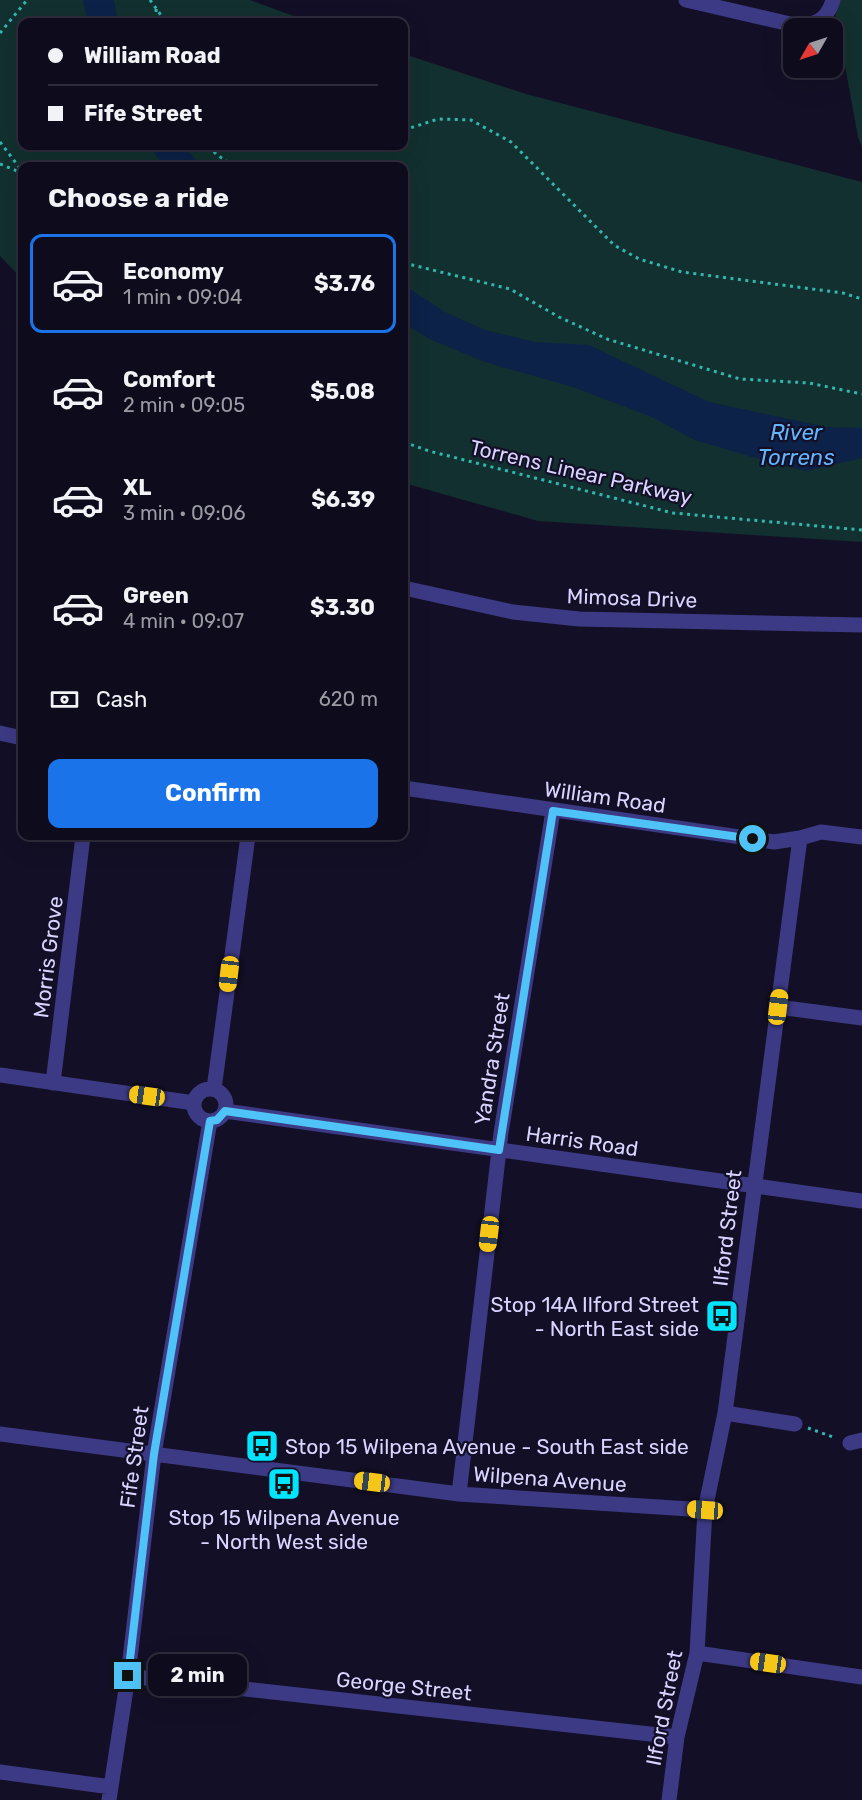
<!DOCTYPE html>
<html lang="en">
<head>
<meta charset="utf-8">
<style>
  body { margin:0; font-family:Rubik,sans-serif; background:#171425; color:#f1f3f6; height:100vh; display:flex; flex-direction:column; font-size:22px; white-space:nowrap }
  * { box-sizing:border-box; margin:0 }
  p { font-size:20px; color:#9b9ba3 }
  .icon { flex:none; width:33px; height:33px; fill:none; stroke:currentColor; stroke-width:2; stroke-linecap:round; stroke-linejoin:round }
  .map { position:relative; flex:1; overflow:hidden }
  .sheet { position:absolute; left:18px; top:162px; width:390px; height:678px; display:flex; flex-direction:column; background:#0e0b1c; border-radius:12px; box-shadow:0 6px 24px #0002,0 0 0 2px #2e2b3b }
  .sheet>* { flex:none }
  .hud { position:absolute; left:18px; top:18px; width:390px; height:132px; border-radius:12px; box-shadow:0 6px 24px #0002,0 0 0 2px #2e2b3b; display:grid; align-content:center; height:132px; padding:0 30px; background:#0e0b1c }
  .needle { width:39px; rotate:231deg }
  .fabs { position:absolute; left:783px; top:18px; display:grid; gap:12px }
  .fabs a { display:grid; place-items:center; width:60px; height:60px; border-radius:12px; background:#0e0b1c; box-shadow:0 6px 24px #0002,0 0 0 2px #2e2b3b; font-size:30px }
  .end { position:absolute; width:27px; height:27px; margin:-14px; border:8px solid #4fc3f7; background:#111; box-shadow:0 0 0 3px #111 }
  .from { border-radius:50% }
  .bubble { position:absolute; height:42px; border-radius:12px; background:#0e0b1c; box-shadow:0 6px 24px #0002,0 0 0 2px #2e2b3b; font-size:20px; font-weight:700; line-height:42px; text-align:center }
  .car { position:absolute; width:18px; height:36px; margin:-18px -9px; border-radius:8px; box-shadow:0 0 4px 2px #0007; background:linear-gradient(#f5c518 24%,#345 0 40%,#f5c518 0 76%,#345 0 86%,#f5c518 0) }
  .hud b { display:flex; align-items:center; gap:21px; height:57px; font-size:22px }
  .hud b+b { border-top:2px solid #2e2b3b }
  .hud i { width:15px; height:15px; background:#f1f3f6 }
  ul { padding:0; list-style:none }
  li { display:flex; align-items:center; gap:18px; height:99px; margin:0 12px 9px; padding:0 18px; border:3px solid transparent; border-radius:12px }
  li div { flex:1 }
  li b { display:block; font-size:22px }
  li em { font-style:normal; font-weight:700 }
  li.on { border-color:#1a73e8 }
  li>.icon { width:54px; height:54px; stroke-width:1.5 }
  h2 { padding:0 30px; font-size:27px; line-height:72px }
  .pay { display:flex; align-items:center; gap:15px; height:66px; padding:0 30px; font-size:22px }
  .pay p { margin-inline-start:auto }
  .action { display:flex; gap:12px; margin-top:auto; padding:12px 30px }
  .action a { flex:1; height:69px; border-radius:12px; background:#1a73e8; color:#fff; font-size:24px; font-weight:700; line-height:69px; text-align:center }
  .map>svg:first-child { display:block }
  .green { fill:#12302f }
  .water { fill:#0c2248 }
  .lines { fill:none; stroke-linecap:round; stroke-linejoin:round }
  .path { stroke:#2fb8b0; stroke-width:3; stroke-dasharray:3 4.5; stroke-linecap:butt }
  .minor { stroke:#3d3a85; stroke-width:15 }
  .route { stroke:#4fc3f7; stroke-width:8 }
  .labels { text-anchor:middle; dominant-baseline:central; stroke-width:4.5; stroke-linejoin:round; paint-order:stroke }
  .street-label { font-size:21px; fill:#d9d4ff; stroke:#130f26 }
  .poi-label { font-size:21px; fill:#d9d4ff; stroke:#130f26; text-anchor:end }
  .water-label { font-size:22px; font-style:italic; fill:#62b6ff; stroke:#130f26 }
</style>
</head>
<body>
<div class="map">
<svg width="862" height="1800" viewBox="0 0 862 1800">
  <rect width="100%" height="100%" fill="#130f26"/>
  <path class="green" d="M 0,0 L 250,0 L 310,22 L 22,22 L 22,146 L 404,146 L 404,54 L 526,94 L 862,182 L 862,542 L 538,521 L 404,483 L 404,166 L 22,166 L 22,279 L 0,256 Z
    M 833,0 L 862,0 L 862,148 L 858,137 Z"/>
  <path class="water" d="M 83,0 L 114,0 L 118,22 L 88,22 Z
    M 149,146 L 183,146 L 202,166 L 164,166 Z
    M 404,285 L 445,312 L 485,330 L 535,342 L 589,345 L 709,402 L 826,427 L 862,428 L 862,458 L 806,471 L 752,457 L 695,440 L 654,418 L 576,388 L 485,362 L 432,340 L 404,324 Z"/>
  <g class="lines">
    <path class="path" d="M 150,0 L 166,22
      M 156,9 L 157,22
      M 0,33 L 27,0
      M 404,130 L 438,119 L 471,120 L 511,142 L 614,245 L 639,259 L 682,272 L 843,293 L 862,299
      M 0,142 L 22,171
      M 209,146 L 216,154 L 233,166
      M 319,146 L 325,148 L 357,146
      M 0,164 L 22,173
      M 404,263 L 510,289 L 559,317 L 607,339 L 740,379 L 809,383 L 862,394
      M 404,442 L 429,451 L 673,513 L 862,530
      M 808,1428 L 836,1438"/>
    <path class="minor" d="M 686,0 L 799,26 C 817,25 828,18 833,0
      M 404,588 L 513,612 L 579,619 L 862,625
      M 0,733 L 22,738
      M 404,788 L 774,842 L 800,838 L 821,832 L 862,837
      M 778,1007 L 862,1018
      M 0,1075 L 194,1103
      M 53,1083 L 83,836
      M 214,1089 L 248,836
      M194 1105a16 16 0 1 1 32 0a16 16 0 1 1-32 0Z
      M 225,1111 L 862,1201
      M 725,1413 L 795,1424
      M 0,1434 L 459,1494 L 705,1510
      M 850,1443 L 862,1440
      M 459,1494 L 501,1133 L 553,811
      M 697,1653 L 862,1677
      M 128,1676 L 677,1737
      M 0,1772 L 111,1787
      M 109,1800 L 128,1676 L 154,1454 L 210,1121
      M 669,1800 L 677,1737 L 697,1653 L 705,1510 L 725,1413 L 800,838"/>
  </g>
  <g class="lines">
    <path class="route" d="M 128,1676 L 154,1454 L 210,1121 L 217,1120 L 225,1111 L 499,1150 L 553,811 L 753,839"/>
  </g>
  <defs>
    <g id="bus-square" transform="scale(1.725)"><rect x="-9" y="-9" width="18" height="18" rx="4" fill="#00e5ff" stroke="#130f26"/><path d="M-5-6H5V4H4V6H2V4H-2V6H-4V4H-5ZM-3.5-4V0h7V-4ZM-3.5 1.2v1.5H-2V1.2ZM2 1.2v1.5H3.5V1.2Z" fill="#111"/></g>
  </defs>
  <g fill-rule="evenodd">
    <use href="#bus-square" x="722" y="1316"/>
    <use href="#bus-square" x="262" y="1446"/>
    <use href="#bus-square" x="284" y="1484"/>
  </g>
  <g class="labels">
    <g class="street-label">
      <text transform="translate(581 472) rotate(13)">Torrens Linear Parkway</text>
      <text transform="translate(632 598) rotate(2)">Mimosa Drive</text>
      <text transform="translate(605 797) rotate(8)">William Road</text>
      <text transform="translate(48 957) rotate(-83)">Morris Grove</text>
      <text transform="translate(492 1059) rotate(-81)">Yandra Street</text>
      <text transform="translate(582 1141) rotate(8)">Harris Road</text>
      <text transform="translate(727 1228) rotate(-83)">Ilford Street</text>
      <text transform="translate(134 1457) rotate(-82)">Fife Street</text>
      <text transform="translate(550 1479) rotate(4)">Wilpena Avenue</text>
      <text transform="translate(404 1686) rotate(6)">George Street</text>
      <text transform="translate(664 1708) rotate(-79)">Ilford Street</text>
    </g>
    <g class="poi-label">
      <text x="699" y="1304">Stop 14A Ilford Street<tspan x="699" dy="24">- North East side</tspan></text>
      <text x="285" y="1446" text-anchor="start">Stop 15 Wilpena Avenue - South East side</text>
      <text x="284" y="1517" text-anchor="middle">Stop 15 Wilpena Avenue<tspan x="284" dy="24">- North West side</tspan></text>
    </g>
    <g class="water-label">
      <text x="796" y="432">River<tspan x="796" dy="25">Torrens</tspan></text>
    </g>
  </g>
</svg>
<div class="fabs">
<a><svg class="needle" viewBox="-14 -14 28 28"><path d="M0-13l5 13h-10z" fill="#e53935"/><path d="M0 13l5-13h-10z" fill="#9b9ba3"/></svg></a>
</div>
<i class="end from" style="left:753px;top:839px"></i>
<i class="end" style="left:128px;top:1676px"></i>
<div class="bubble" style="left:148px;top:1654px;width:99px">2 min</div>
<i class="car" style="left:229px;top:974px;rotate:187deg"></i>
<i class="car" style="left:778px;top:1007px;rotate:7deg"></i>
<i class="car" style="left:147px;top:1096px;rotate:278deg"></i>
<i class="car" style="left:489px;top:1234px;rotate:187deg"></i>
<i class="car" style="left:372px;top:1482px;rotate:277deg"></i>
<i class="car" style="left:705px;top:1510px;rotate:274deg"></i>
<i class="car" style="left:768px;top:1663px;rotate:278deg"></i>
<div class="hud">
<b><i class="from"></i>William Road</b>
<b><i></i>Fife Street</b>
</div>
<section class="sheet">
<h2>Choose a ride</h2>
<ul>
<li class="on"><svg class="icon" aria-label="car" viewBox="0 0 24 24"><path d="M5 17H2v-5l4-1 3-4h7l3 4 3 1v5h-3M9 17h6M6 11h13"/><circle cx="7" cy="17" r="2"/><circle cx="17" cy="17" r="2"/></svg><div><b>Economy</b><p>1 min · 09:04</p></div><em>$3.76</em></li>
<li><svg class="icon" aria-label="car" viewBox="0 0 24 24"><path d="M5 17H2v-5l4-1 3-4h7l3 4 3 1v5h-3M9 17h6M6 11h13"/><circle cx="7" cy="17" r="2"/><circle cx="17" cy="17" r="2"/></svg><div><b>Comfort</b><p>2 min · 09:05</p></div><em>$5.08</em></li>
<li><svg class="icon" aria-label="car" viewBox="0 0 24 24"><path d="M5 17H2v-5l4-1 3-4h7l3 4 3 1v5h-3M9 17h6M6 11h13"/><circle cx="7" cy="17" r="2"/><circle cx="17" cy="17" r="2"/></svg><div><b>XL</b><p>3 min · 09:06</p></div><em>$6.39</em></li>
<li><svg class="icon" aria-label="car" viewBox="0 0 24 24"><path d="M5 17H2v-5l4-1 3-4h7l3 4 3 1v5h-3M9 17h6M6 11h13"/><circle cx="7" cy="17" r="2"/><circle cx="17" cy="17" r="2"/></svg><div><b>Green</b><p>4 min · 09:07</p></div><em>$3.30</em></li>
</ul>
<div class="pay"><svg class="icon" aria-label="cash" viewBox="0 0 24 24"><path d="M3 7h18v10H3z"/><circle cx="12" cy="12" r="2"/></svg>Cash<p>620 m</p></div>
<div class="action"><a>Confirm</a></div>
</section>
</div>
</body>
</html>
